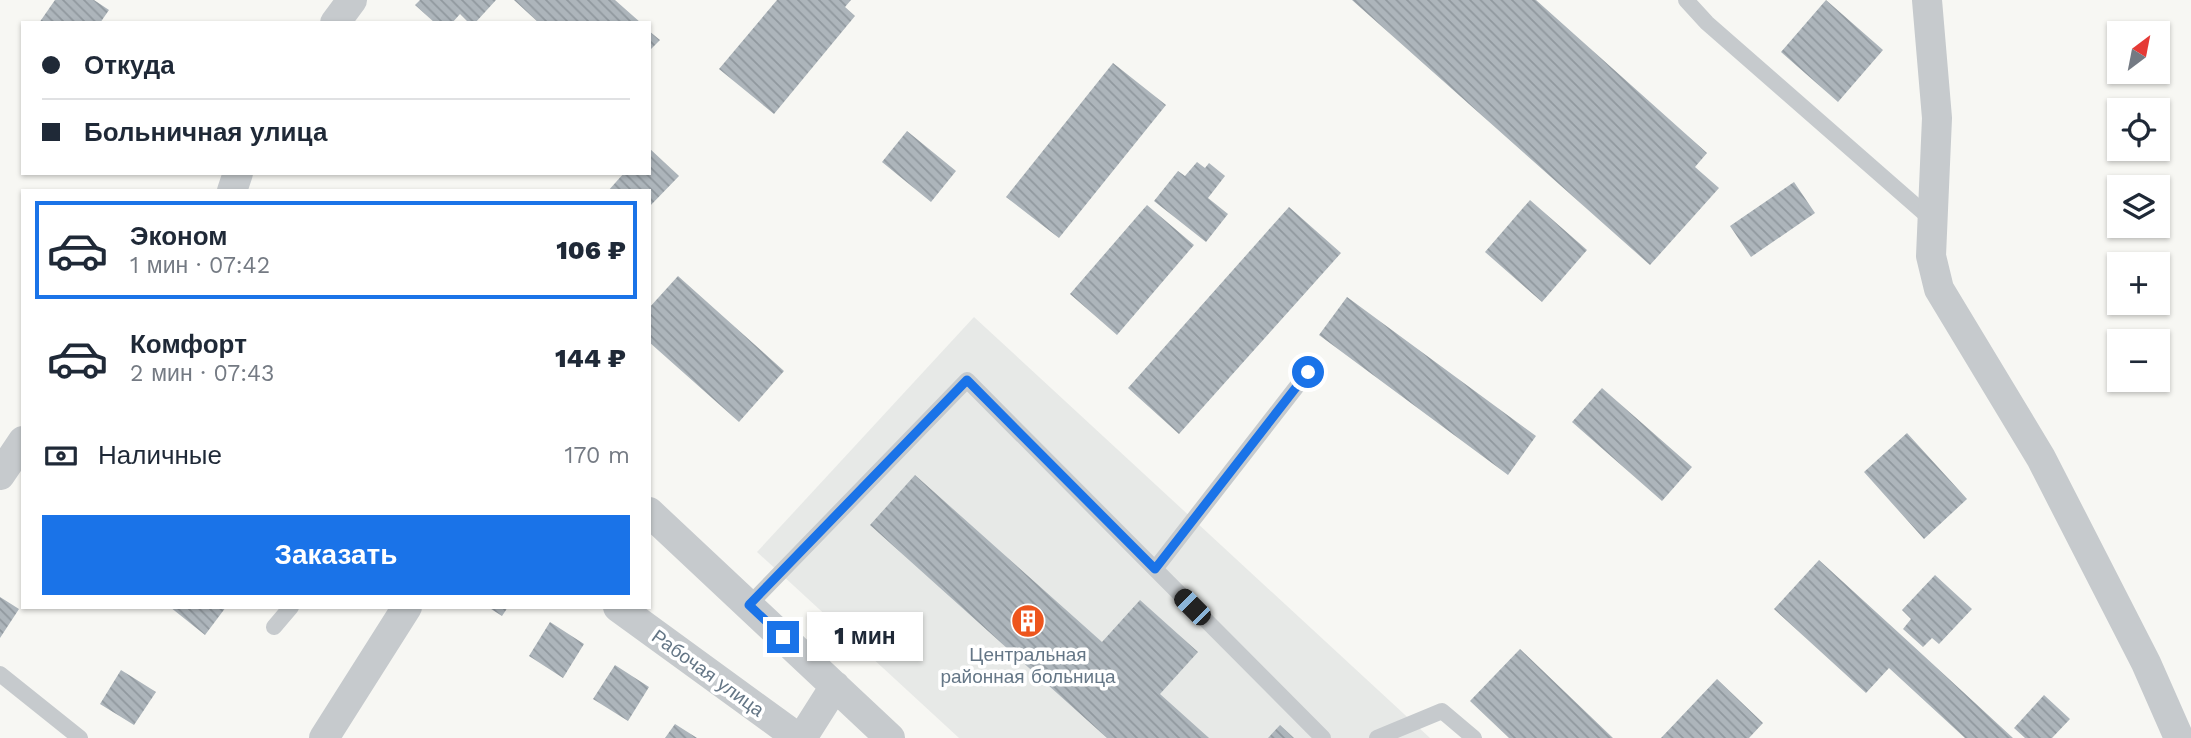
<!DOCTYPE html>
<html lang="ru">
<head>
<meta charset="utf-8">
<style>
  body { margin:0; font-family:"Work Sans",sans-serif; background:#f2f2f3; color:#1f2937; height:100vh; display:flex; flex-direction:column; font-size:26px; white-space:nowrap }
  * { box-sizing:border-box; margin:0 }
  p { font-size:23px; color:#747a83 }
  .icon { flex:none; width:38px; height:38px; fill:none; stroke:currentColor; stroke-width:2; stroke-linecap:round; stroke-linejoin:round }
  .map { position:relative; flex:1; overflow:hidden }
  .sheet { position:absolute; left:21px; top:189px; width:630px; height:420px; display:flex; flex-direction:column; background:#fff; border-radius:0px; box-shadow:0 2px 5px #0004 }
  .sheet>* { flex:none }
  .banner { position:absolute; left:21px; top:21px; width:630px; height:154px; border-radius:0px; box-shadow:0 2px 5px #0004; display:grid; align-content:center; height:154px; padding:0 21px; background:#fff }
  .needle { width:46px; rotate:32deg }
  .fabs { position:absolute; left:2107px; top:21px; display:grid; gap:14px }
  .fabs a { display:grid; place-items:center; width:63px; height:63px; border-radius:0px; background:#fff; box-shadow:0 2px 5px #0004; font-size:35px }
  .end { position:absolute; width:32px; height:32px; margin:-16px; border:9px solid #1a73e8; background:#fff; box-shadow:0 0 0 4px #fff }
  .from { border-radius:50% }
  .bubble { position:absolute; height:49px; border-radius:0px; background:#fff; box-shadow:0 2px 5px #0004; font-size:23px; font-weight:800; line-height:49px; text-align:center }
  .car { position:absolute; width:21px; height:42px; margin:-21px -10px; border-radius:9px; box-shadow:0 0 5px 2px #0007; background:linear-gradient(#222 24%,#8ab4d8 0 40%,#222 0 76%,#8ab4d8 0 86%,#222 0) }
  .banner b { display:flex; align-items:center; gap:24px; height:66px; font-size:26px }
  .banner b+b { border-top:2px solid #e0e1e3 }
  .banner i { width:18px; height:18px; background:#1f2937 }
  ul { padding:12px 0 0; list-style:none }
  li { display:flex; align-items:center; gap:21px; height:98px; margin:0 14px 10px; padding:0 7px; border:4px solid transparent; border-radius:0px }
  li div { flex:1 }
  li b { display:block; font-size:26px }
  li em { font-style:normal; font-weight:800 }
  li.selected { border-color:#1a73e8 }
  li>.icon { width:63px; height:63px; stroke-width:1.5 }
  .pay { display:flex; align-items:center; gap:18px; height:77px; padding:0 21px; font-size:26px }
  .pay p { margin-inline-start:auto }
  .action { display:flex; gap:14px; margin-top:auto; padding:14px 21px }
  .action a { flex:1; height:80px; border-radius:0px; background:#1a73e8; color:#fff; font-size:28px; font-weight:800; line-height:80px; text-align:center }
  .map>svg:first-child { display:block }
  .built { fill:#e7e9e7 }
  .building { fill:url(#building-back-hatch) }
  .lines { fill:none; stroke-linecap:round; stroke-linejoin:round }
  .service { stroke:#c6cacd; stroke-width:16 }
  .minor { stroke:#c6cacd; stroke-width:30 }
  .route { stroke:#1a73e8; stroke-width:9 }
  .labels { text-anchor:middle; dominant-baseline:central; stroke-width:7; stroke-linejoin:round; paint-order:stroke }
  .poi-label { font-size:19px; fill:#647686; stroke:#fff }
  .street-label { font-size:19px; fill:#647686; stroke:#fff }
</style>
</head>
<body>
<div class="map">
<svg width="2191" height="738" viewBox="0 0 2191 738">
  <defs>
    <pattern id="building-back-hatch" width="6" height="6" patternUnits="userSpaceOnUse" patternTransform="scale(1.75)"><rect width="6" height="6" fill="#adb5bb"/><path d="M-1 5l2 2M0 0l6 6M5-1l2 2" fill="none" stroke="#90989e"/></pattern>
  </defs>
  <rect width="100%" height="100%" fill="#f7f7f3"/>
  <path class="built" d="M 974,317 L 1430,738 L 959,738 L 757,552 Z"/>
  <path class="building" d="M 55,0 L 94,0 L 109,10 L 100,23 L 39,23 Z
    M 420,0 L 496,0 L 475,23 L 469,23 L 460,14 L 452,23 L 435,23 L 415,5 Z
    M 514,0 L 615,0 L 641,23 L 539,23 Z
    M 777,0 L 851,0 L 845,7 L 855,16 L 774,114 L 719,69 Z
    M 1352,0 L 1536,0 L 1707,153 L 1695,167 L 1719,188 L 1650,265 Z
    M 1826,0 L 1883,50 L 1838,102 L 1781,52 Z
    M 649,31 L 660,40 L 649,51 Z
    M 1113,63 L 1166,105 L 1059,238 L 1006,197 Z
    M 907,131 L 956,171 L 931,202 L 882,162 Z
    M 649,148 L 679,176 L 649,207 L 649,191 L 608,191 L 624,173 L 649,173 Z
    M 1197,162 L 1205,168 L 1209,163 L 1225,176 L 1208,198 L 1228,214 L 1206,242 L 1154,201 L 1178,171 L 1185,176 Z
    M 1794,182 L 1815,213 L 1751,257 L 1730,226 Z
    M 1530,200 L 1587,250 L 1542,302 L 1485,252 Z
    M 1147,205 L 1194,245 L 1117,335 L 1070,294 Z
    M 1289,207 L 1341,253 L 1179,434 L 1128,388 Z
    M 678,276 L 784,371 L 739,422 L 649,342 L 649,308 Z
    M 1347,297 L 1536,436 L 1508,475 L 1319,335 Z
    M 1602,388 L 1692,467 L 1662,501 L 1572,422 Z
    M 1907,433 L 1967,499 L 1924,539 L 1864,472 Z
    M 915,475 L 1102,642 L 1140,600 L 1198,652 L 1160,694 L 1209,738 L 1107,738 L 870,525 Z
    M 1819,560 L 1911,644 L 2013,738 L 1965,738 L 1889,668 L 1866,693 L 1774,609 Z
    M 1935,575 L 1972,609 L 1939,644 L 1932,638 L 1923,647 L 1903,629 L 1911,619 L 1902,610 Z
    M 0,597 L 19,609 L 0,638 Z
    M 170,607 L 226,607 L 205,635 Z
    M 488,607 L 508,607 L 502,616 Z
    M 550,622 L 584,644 L 563,678 L 529,656 Z
    M 1520,649 L 1613,738 L 1509,738 L 1470,701 Z
    M 615,665 L 649,687 L 628,721 L 593,699 Z
    M 121,670 L 156,692 L 134,725 L 100,704 Z
    M 1717,679 L 1763,723 L 1749,738 L 1661,738 Z
    M 2044,695 L 2070,719 L 2052,738 L 2025,738 L 2014,728 Z
    M 675,724 L 697,738 L 665,738 Z
    M 1280,725 L 1294,738 L 1268,738 Z"/>
  <g class="lines">
    <path class="service" d="M 1686,0 L 1707,23 L 1931,219
      M 1155,569 L 1308,372
      M 749,605 L 967,380 L 1323,738
      M 274,627 L 291,607
      M 0,674 L 80,738
      M 1377,738 L 1442,711 L 1474,738"/>
    <path class="minor" d="M 1927,0 L 1937,118 L 1931,256 L 1939,289 L 2041,458 L 2146,663 L 2179,738
      M 335,23 L 352,0
      M 232,191 L 238,173
      M 0,475 L 23,441
      M 649,512 L 890,738
      M 618,607 L 798,738
      M 324,738 L 407,607
      M 802,738 L 835,686"/>
  </g>
  <g class="lines">
    <path class="route" d="M 783,637 L 749,605 L 967,380 L 1155,569 L 1308,372"/>
  </g>
  <defs>
    <g id="building-disc" transform="scale(1.75)"><circle r="9.5" fill="#ed551d" stroke="#fff"/><path d="M-4-6H4V6H1V3H-1V6H-4ZM-2.5-4.3h1.7v1.8h-1.7ZM.8-4.3h1.7v1.8H.8ZM-2.5-1h1.7V.8h-1.7ZM.8-1h1.7V.8H.8Z" fill="#fff"/></g>
  </defs>
  <g fill-rule="evenodd">
    <use href="#building-disc" x="1028" y="621"/>
  </g>
  <g class="labels">
    <g class="poi-label">
      <text x="1028" y="654">Центральная<tspan x="1028" dy="22">районная больница</tspan></text>
    </g>
    <g class="street-label">
      <text transform="translate(708 673) rotate(36)">Рабочая улица</text>
    </g>
  </g>
</svg>
<div class="fabs">
<a><svg class="needle" viewBox="-14 -14 28 28"><path d="M0-13l5 13h-10z" fill="#e53935"/><path d="M0 13l5-13h-10z" fill="#747a83"/></svg></a>
<a><svg class="icon" aria-label="locate" viewBox="0 0 24 24"><circle cx="12" cy="12" r="6"/><path d="M12 2v4M12 18v4M2 12h4M18 12h4"/></svg></a>
<a><svg class="icon" aria-label="layers" viewBox="0 0 24 24"><path d="M12 4l9 5-9 5-9-5zM3 14l9 5 9-5"/></svg></a>
<a>+</a>
<a>−</a>
</div>
<i class="end from" style="left:1308px;top:372px"></i>
<i class="end" style="left:783px;top:637px"></i>
<div class="bubble" style="left:807px;top:612px;width:116px">1 мин</div>
<i class="car" style="left:1192px;top:607px;rotate:315deg"></i>
<div class="banner">
<b><i class="from"></i>Откуда</b>
<b><i></i>Больничная улица</b>
</div>
<section class="sheet">
<ul>
<li class="selected"><svg class="icon" aria-label="car" viewBox="0 0 24 24"><path d="M5 17H2v-5l4-1 3-4h7l3 4 3 1v5h-3M9 17h6M6 11h13"/><circle cx="7" cy="17" r="2"/><circle cx="17" cy="17" r="2"/></svg><div><b>Эконом</b><p>1 мин · 07:42</p></div><em>106 ₽</em></li>
<li><svg class="icon" aria-label="car" viewBox="0 0 24 24"><path d="M5 17H2v-5l4-1 3-4h7l3 4 3 1v5h-3M9 17h6M6 11h13"/><circle cx="7" cy="17" r="2"/><circle cx="17" cy="17" r="2"/></svg><div><b>Комфорт</b><p>2 мин · 07:43</p></div><em>144 ₽</em></li>
</ul>
<div class="pay"><svg class="icon" aria-label="cash" viewBox="0 0 24 24"><path d="M3 7h18v10H3z"/><circle cx="12" cy="12" r="2"/></svg>Наличные<p>170 m</p></div>
<div class="action"><a>Заказать</a></div>
</section>
</div>
</body>
</html>
